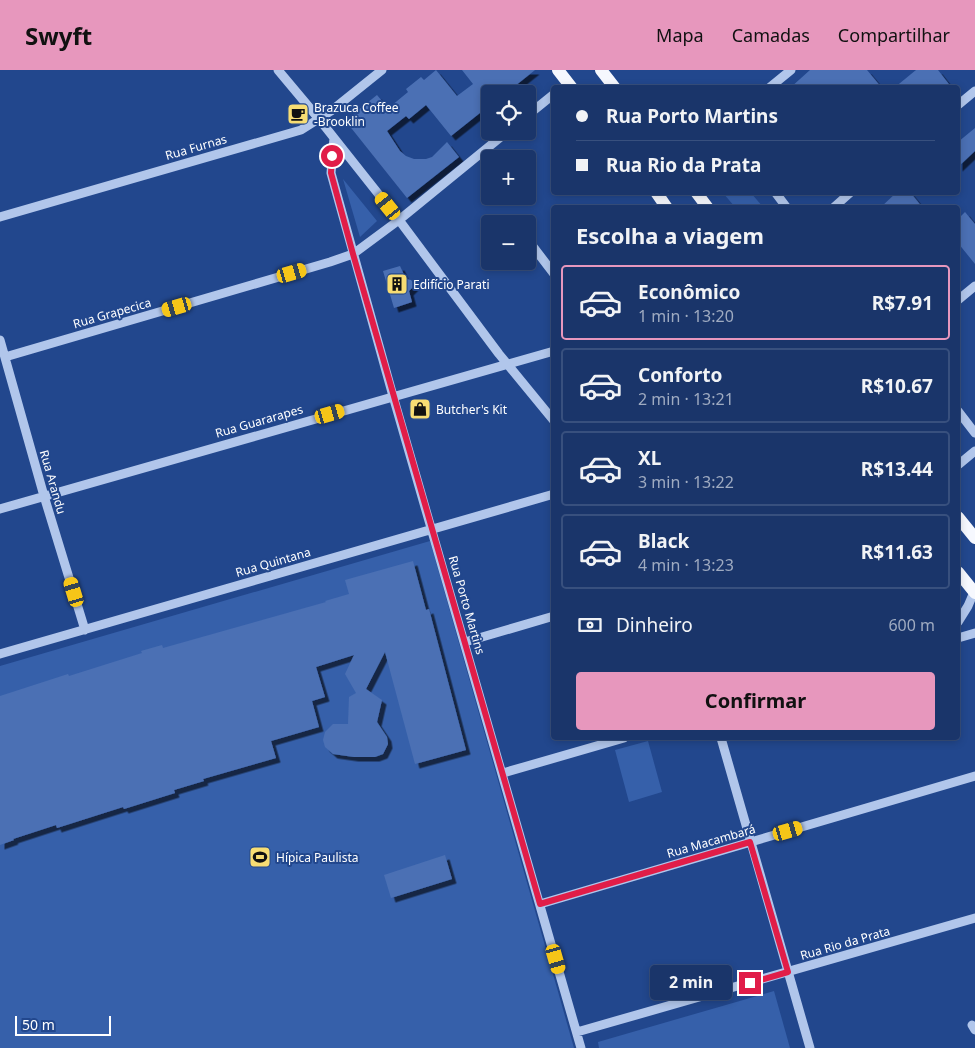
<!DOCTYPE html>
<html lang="pt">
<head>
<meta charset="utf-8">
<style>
  body { margin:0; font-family:"Noto Sans",sans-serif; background:#233d70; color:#f1f3f6; height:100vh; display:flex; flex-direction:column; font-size:19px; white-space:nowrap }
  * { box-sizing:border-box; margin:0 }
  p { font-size:16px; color:#9fabc1 }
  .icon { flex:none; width:28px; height:28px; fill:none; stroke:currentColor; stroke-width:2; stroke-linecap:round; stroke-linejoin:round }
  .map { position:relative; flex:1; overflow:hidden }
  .details { position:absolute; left:551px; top:135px; width:409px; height:535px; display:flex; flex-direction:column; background:#1a356a; border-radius:5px; box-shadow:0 2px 8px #0003,0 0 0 1px #38507e }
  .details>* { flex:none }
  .hud { position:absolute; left:551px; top:15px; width:409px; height:110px; border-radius:5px; box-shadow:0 2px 8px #0003,0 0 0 1px #38507e; display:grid; align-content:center; height:110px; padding:0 25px; background:#1a356a }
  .tools { position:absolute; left:481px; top:15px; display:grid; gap:10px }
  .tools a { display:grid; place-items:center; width:55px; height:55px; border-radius:5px; background:#1a356a; box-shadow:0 2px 8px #0003,0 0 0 1px #38507e; font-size:25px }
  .scale { position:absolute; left:15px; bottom:12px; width:96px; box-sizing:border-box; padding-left:5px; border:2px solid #fff; border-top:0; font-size:14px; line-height:18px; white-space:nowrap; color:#fff; -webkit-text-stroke:4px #22478d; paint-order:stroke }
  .end { position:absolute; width:22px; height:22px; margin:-11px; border:6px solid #e11d48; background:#fff; box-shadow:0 0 0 2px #fff }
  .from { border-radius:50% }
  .bubble { position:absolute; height:35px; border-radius:5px; background:#1a356a; box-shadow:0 2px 8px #0003,0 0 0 1px #38507e; font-size:16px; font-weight:700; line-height:35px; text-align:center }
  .car { position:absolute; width:15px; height:30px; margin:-15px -8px; border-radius:6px; box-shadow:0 0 4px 1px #0007; background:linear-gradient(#f5c518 24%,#345 0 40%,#f5c518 0 76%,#345 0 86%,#f5c518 0) }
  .hud b { display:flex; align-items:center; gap:18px; height:48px; font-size:19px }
  .hud b+b { border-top:1px solid #38507e }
  .hud i { width:12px; height:12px; background:#f1f3f6 }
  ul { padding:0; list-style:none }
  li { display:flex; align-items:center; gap:15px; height:75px; margin:0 10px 8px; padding:0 15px; border:2px solid #38507e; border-radius:5px }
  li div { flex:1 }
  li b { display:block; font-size:19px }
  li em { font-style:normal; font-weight:700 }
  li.selected { border-color:#e797bd }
  li>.icon { width:45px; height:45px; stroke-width:1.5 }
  h2 { padding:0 25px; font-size:22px; line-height:60px }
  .pay { display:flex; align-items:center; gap:12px; height:55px; padding:0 25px; font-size:19px }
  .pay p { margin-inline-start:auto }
  .action { display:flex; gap:10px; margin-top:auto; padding:10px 25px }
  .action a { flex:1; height:58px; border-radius:5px; background:#e797bd; color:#111; font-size:20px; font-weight:700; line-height:58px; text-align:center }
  header { display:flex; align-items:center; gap:30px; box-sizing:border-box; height:70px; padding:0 25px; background:#e797bd; color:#111 }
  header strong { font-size:24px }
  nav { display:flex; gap:28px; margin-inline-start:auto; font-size:18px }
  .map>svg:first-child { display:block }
  .green { fill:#3660aa }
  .building { fill:#4b70b4; filter:url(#shadow) }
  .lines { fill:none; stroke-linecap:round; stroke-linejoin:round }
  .minor { stroke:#b1c6eb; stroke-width:9 }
  .major { stroke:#f6f8fe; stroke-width:12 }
  .route { stroke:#e11d48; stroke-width:6 }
  .labels { text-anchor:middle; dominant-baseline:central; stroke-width:4; stroke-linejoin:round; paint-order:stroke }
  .poi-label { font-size:12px; fill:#fff; stroke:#22478d; text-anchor:start }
  .street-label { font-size:12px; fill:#fff; stroke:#22478d }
</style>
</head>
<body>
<header>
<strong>Swyft</strong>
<nav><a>Mapa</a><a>Camadas</a><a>Compartilhar</a></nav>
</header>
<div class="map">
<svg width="975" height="978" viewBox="0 0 975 978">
  <defs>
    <filter id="shadow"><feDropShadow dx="4.5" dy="4.5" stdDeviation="0" flood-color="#0009"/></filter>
  </defs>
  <rect width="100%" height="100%" fill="#22478d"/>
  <path class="green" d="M 343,109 L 377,151 L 360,167 Z
    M 723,123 L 751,123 L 763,137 L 735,137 Z
    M 430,471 L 574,978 L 0,978 L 0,596 Z
    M 648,671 L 662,722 L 629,732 L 615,680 Z
    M 774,921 L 790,978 L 599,978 L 598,972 Z"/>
  <path class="building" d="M 436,0 L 457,26 L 473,14 L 462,0 L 535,0 L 505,24 L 490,24 L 490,35 L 451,66 L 426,35 L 409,49 L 406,46 L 387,61 L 400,81 L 406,86 L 414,89 L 426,89 L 432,87 L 447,72 L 459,87 L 407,128 L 348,54 L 354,48 L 352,45 L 377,25 L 387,37 L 391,36 L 408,22 L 406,19 L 421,7 L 424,10 Z
    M 810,0 L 867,0 L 882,18 L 790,18 Z
    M 916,0 L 938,0 L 952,18 L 894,18 Z
    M 975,58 L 975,81 L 958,97 L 958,72 Z
    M 897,122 L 910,122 L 923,138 L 880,138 Z
    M 965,142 L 975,154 L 975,194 L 958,173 L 958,149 Z
    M 400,196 L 406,209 L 411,210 L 415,215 L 409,221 L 412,232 L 394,238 L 383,201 Z
    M 413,491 L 426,540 L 429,539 L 466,680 L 415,694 L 385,582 L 366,619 L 382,630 L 377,652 L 387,667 L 388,674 L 383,684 L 375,687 L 354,687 L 333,684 L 325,677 L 323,670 L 325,662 L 333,654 L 348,654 L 349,627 L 356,623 L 345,604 L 354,585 L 316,597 L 325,627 L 312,631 L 319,657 L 271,671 L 276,688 L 203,709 L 204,711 L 174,720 L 175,723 L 124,739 L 123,737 L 57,758 L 56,755 L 13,769 L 14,770 L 0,775 L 0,626 L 68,604 L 69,606 L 142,583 L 141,581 L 162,575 L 163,578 L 326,532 L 325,531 L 349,524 L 345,510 Z
    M 445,785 L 452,809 L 391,828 L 384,805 Z"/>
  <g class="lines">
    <path class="minor" d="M 278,0 L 319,49 L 399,150 L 499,284 L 554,351
      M 769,18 L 791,0
      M 958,35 L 975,21
      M 528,45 L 554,24
      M 334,68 L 331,103 L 393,326 L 581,978
      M 775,122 L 787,138
      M 833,138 L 851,122
      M 0,147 L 301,60 L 331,41 L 382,0
      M 528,170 L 554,204
      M 958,230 L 975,216
      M 0,270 L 44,426 L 85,560
      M 5,287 L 330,192 L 353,184 L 399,150 L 508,61
      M 958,341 L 975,363
      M 958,395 L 975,381
      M 0,439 L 554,281
      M 958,552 L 968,536 L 974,522
      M 958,568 L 975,563
      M 465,572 L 554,546
      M 0,584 L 554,424
      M 721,668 L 810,978
      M 503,703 L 624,668
      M 540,834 L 975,706
      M 972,955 L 975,960
      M 577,962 L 975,848"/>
    <path class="major" d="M 558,0 L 572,18
      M 601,0 L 615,18
      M 656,122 L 667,138
      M 696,122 L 708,138
      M 958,447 L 975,468
      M 958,502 L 975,523"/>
  </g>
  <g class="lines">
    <path class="route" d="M 332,86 L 331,103 L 353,184 L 540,834 L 750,772 L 788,902 L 750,913"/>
  </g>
  <defs>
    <g id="cafe-square" transform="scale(1.125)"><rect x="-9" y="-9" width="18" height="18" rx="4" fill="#f7dd73" stroke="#22478d"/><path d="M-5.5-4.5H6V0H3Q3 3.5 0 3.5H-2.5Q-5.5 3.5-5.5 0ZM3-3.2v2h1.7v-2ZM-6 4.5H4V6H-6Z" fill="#111"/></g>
    <g id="building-square" transform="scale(1.125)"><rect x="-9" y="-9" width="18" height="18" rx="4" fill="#f7dd73" stroke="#22478d"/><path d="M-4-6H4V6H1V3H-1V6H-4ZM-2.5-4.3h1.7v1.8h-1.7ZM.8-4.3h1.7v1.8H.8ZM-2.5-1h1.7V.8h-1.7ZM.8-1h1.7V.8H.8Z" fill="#111"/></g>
    <g id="shop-square" transform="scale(1.125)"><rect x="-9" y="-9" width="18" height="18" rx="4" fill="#f7dd73" stroke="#22478d"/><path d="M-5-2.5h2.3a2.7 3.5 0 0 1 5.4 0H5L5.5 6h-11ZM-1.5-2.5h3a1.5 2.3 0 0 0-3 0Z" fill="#111"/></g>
    <g id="stadium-square" transform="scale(1.125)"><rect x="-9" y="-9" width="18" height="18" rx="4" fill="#f7dd73" stroke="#22478d"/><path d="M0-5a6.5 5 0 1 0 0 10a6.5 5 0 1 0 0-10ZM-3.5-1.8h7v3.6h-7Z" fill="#111"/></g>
  </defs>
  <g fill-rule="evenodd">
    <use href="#cafe-square" x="298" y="44"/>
    <use href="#building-square" x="397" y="214"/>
    <use href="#shop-square" x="420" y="339"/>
    <use href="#stadium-square" x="260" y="787"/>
  </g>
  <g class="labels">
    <g class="poi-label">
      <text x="314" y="37">Brazuca Coffee<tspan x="314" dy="14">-Brooklin</tspan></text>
      <text x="413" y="214">Edifício Parati</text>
      <text x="436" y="339">Butcher's Kit</text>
      <text x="276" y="787">Hípica Paulista</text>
    </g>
    <g class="street-label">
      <text transform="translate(196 77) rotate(-16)">Rua Furnas</text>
      <text transform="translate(112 243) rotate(-16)">Rua Grapecica</text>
      <text transform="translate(259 351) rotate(-16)">Rua Guararapes</text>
      <text transform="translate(53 412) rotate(74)">Rua Arandu</text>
      <text transform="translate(273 492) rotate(-16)">Rua Quintana</text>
      <text transform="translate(467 535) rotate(74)">Rua Porto Martins</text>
      <text transform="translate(711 771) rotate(-16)">Rua Macambará</text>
      <text transform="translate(845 873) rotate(-16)">Rua Rio da Prata</text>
    </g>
  </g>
</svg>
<div class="tools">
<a><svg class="icon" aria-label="locate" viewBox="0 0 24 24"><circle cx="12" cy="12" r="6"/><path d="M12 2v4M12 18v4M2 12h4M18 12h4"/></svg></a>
<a>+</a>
<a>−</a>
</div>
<div class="scale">50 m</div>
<i class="end from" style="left:332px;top:86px"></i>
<i class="end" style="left:750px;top:913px"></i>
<div class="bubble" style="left:650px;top:895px;width:82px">2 min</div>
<i class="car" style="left:388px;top:136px;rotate:321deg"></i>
<i class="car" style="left:292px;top:203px;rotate:74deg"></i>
<i class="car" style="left:177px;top:237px;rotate:254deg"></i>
<i class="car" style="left:330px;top:344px;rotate:74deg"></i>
<i class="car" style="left:74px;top:522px;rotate:343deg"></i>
<i class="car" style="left:788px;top:761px;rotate:74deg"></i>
<i class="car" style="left:556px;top:889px;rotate:164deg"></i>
<div class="hud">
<b><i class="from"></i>Rua Porto Martins</b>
<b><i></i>Rua Rio da Prata</b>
</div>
<section class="details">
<h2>Escolha a viagem</h2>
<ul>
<li class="selected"><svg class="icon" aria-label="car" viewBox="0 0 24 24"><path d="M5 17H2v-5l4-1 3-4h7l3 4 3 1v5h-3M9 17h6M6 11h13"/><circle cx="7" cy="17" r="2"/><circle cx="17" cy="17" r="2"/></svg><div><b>Econômico</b><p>1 min · 13:20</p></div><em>R$7.91</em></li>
<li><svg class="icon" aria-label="car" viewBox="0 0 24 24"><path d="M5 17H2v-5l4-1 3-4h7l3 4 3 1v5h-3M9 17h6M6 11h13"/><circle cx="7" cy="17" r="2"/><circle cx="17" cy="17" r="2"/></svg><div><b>Conforto</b><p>2 min · 13:21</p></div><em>R$10.67</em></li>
<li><svg class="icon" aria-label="car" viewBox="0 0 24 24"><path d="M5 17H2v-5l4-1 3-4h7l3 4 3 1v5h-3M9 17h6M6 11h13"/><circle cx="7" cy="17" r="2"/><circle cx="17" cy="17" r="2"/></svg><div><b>XL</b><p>3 min · 13:22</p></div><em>R$13.44</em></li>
<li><svg class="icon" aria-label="car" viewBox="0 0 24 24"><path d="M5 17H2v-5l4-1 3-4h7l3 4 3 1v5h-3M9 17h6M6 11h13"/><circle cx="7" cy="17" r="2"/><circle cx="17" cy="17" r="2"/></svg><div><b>Black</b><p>4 min · 13:23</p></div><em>R$11.63</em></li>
</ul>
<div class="pay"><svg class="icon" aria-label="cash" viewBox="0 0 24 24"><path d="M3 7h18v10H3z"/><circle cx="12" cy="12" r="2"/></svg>Dinheiro<p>600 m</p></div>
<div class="action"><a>Confirmar</a></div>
</section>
</div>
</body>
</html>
